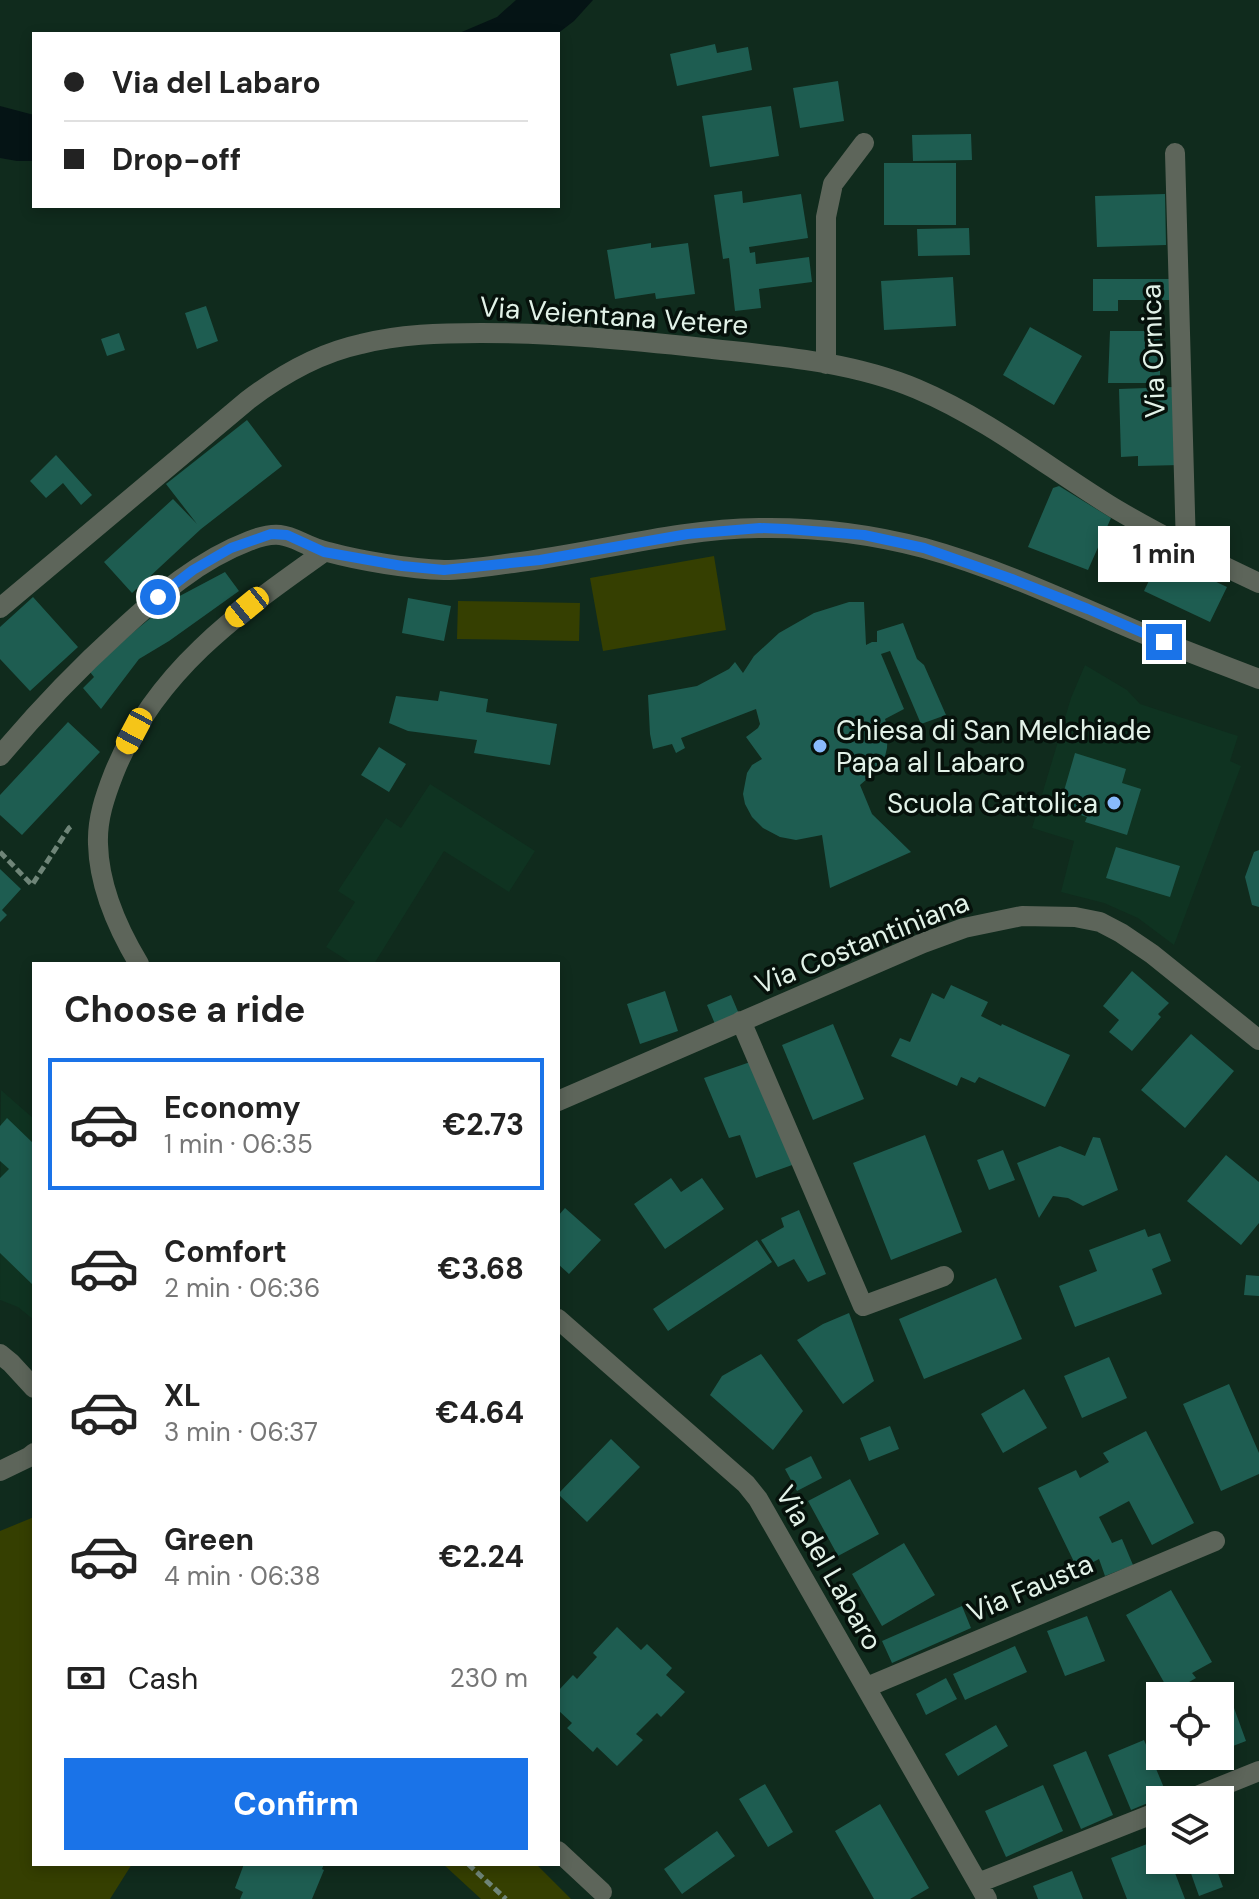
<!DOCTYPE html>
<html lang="en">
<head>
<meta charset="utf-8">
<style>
  body { margin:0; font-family:"DM Sans",sans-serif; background:#f6f6f6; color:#222; height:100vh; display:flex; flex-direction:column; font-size:30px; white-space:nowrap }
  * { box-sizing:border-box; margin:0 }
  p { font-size:26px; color:#767676 }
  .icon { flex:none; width:44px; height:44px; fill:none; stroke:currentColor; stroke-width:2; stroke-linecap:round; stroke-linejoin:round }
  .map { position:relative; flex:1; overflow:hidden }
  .sheet { position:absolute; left:32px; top:962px; width:528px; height:904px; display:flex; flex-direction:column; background:#fff; border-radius:0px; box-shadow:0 4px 12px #0003 }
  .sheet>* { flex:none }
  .guide { position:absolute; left:32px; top:32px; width:528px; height:176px; border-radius:0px; box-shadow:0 4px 12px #0003; display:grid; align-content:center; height:176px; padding:0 32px; background:#fff }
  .fabs { position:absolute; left:1146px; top:1682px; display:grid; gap:16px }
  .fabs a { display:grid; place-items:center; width:88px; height:88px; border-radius:0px; background:#fff; box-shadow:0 4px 12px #0003; font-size:40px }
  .end { position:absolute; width:36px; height:36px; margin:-18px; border:10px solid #1a73e8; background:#fff; box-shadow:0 0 0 4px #fff }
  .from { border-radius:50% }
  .bubble { position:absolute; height:56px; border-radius:0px; background:#fff; box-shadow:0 4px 12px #0003; font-size:26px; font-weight:700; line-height:56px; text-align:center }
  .car { position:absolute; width:24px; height:48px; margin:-24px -12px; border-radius:10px; box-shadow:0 0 6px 2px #0007; background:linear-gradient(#f5c518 24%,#345 0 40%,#f5c518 0 76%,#345 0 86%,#f5c518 0) }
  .guide b { display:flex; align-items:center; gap:28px; height:76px; font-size:30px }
  .guide b+b { border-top:2px solid #e0e0e0 }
  .guide i { width:20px; height:20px; background:#222 }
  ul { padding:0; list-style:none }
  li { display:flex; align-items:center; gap:24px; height:132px; margin:0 16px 12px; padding:0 16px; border:4px solid transparent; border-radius:0px }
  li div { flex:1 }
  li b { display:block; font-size:30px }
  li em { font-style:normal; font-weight:700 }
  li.active { border-color:#1a73e8 }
  li>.icon { width:72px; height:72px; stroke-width:1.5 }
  h2 { padding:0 32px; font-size:36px; line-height:96px }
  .pay { display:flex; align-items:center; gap:20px; height:88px; padding:0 32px; font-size:30px }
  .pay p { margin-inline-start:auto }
  .primary-button { display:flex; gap:16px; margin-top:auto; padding:16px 32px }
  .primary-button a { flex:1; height:92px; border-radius:0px; background:#1a73e8; color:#fff; font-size:32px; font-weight:700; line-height:92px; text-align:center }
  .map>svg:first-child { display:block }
  .built { fill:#0f3321 }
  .green { fill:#353f01 }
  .water { fill:#051415 }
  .building { fill:#1e5d51 }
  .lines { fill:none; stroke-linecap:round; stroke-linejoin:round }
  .path { stroke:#6f8578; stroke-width:5; stroke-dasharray:8 4; stroke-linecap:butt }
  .minor { stroke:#5d655a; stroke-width:20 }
  .route { stroke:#1a73e8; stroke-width:10 }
  .poi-dot { fill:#89bafc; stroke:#06110b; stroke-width:3 }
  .labels { text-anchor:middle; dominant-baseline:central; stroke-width:7; stroke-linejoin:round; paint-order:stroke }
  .street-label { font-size:28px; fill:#e2f2e8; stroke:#06110b }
  .poi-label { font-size:28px; fill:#e2f2e8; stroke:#06110b; text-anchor:start }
</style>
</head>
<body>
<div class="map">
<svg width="1259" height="1899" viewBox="0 0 1259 1899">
  <rect width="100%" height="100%" fill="#102b1d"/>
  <path class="built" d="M 1085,665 L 1127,690 L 1140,704 L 1238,736 L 1230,761 L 1241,766 L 1174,945 L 1138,918 L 1104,903 L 1061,892 L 1074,841 L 1032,828 L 1071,698 Z
    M 430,784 L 535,851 L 509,892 L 444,851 L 374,964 L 353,964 L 326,947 L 355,902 L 338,891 L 386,818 L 401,828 Z
    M 1,1090 L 34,1119 L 34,1320 L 18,1307 L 0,1300 Z"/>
  <path class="green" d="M 714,556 L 726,630 L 603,651 L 590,578 Z
    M 458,601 L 580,603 L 579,641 L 457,639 Z
    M 34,1517 L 34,1864 L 132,1864 L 110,1899 L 0,1899 L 0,1531 Z
    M 443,1864 L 536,1864 L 571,1899 L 481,1899 Z"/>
  <path class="water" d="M 516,0 L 593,0 L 574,21 L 557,34 L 457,34 L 497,17 Z
    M 0,106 L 34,115 L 34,161 L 17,161 L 0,158 Z"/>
  <path class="building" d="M 715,44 L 717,53 L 748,47 L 752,70 L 677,86 L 670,54 Z
    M 838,81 L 844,121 L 800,128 L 793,88 Z
    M 771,106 L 779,156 L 710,167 L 702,116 Z
    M 971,134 L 972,160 L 913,161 L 912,135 Z
    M 884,163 L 956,163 L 956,225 L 884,225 Z
    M 742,191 L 743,203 L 801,194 L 808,238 L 749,247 L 750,253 L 755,252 L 756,264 L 809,257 L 812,282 L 759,289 L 761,308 L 735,311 L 729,258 L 723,259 L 714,195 Z
    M 1165,194 L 1166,245 L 1097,247 L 1095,196 Z
    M 969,228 L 970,255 L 918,256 L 917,229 Z
    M 651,243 L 651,248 L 688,243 L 695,294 L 656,299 L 655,293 L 615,299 L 607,250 Z
    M 953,277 L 956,326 L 884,330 L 881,281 Z
    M 1093,279 L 1171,279 L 1171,300 L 1118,300 L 1118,311 L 1093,311 Z
    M 206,306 L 218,341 L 197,349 L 185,313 Z
    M 1030,327 L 1082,356 L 1054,405 L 1003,375 Z
    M 1110,331 L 1160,331 L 1160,383 L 1108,383 Z
    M 119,333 L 125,350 L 107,356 L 101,339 Z
    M 1174,387 L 1181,465 L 1138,466 L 1138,456 L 1121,457 L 1119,389 Z
    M 247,420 L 282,466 L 201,529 L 132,593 L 104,562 L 173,499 L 197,524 L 166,484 Z
    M 56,455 L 92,495 L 81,505 L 63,483 L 46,498 L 30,481 Z
    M 1059,486 L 1111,518 L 1088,570 L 1028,547 L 1053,488 Z
    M 1161,556 L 1227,587 L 1210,622 L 1144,591 Z
    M 225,572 L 239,591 L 169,641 L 139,659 L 101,709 L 83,688 L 94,677 L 90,672 L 131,634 L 174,599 Z
    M 33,597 L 78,647 L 30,691 L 0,659 L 0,627 Z
    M 408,598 L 451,606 L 444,641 L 402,633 Z
    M 849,602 L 864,602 L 866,645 L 872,642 L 877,642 L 877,631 L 903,623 L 917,659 L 924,665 L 946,715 L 921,724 L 890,651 L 881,654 L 904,709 L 885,719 L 888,729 L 887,748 L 883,765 L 860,785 L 872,814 L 911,852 L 830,888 L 822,835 L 796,840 L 780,837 L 763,828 L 752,817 L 745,804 L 743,794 L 747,773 L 752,765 L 762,759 L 746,737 L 758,728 L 760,724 L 756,709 L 681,738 L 685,748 L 676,753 L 672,744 L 653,749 L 650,734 L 648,695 L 697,686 L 729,669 L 735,662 L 743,673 L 754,656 L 779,633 L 814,613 Z
    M 440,691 L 488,699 L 486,712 L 557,724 L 550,765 L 474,753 L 477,740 L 408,731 L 389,723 L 396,696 L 438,701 Z
    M 68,722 L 100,752 L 22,835 L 0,815 L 0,795 Z
    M 379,747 L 406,764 L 389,792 L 361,775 Z
    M 1075,753 L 1126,769 L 1122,783 L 1141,789 L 1127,835 L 1085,822 L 1087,817 L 1059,808 Z
    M 1116,847 L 1180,866 L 1170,897 L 1106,878 Z
    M 1259,850 L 1259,907 L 1252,905 L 1245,877 L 1254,852 Z
    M 0,869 L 21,889 L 2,910 L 7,915 L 0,922 Z
    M 1132,971 L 1169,1003 L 1158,1014 L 1161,1017 L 1132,1051 L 1109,1032 L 1119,1020 L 1103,1006 Z
    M 951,985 L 988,1002 L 981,1016 L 1001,1026 L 1002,1024 L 1070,1055 L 1045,1107 L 979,1077 L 975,1083 L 961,1077 L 957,1086 L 891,1056 L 900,1038 L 910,1042 L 932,993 L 944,999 Z
    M 665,991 L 678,1031 L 640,1044 L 627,1004 Z
    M 731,995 L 739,1014 L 715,1024 L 707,1005 Z
    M 833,1024 L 864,1099 L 813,1120 L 782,1045 Z
    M 1191,1034 L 1234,1071 L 1185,1128 L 1141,1090 Z
    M 756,1060 L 795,1164 L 756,1178 L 740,1135 L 729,1138 L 704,1078 Z
    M 7,1118 L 34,1144 L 34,1286 L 0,1253 L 0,1178 L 9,1169 L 0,1161 L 0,1126 Z
    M 925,1135 L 962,1232 L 891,1260 L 853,1163 Z
    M 1093,1137 L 1100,1138 L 1118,1190 L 1083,1206 L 1068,1198 L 1053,1196 L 1039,1218 L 1017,1163 L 1060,1146 L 1085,1156 Z
    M 1003,1150 L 1015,1180 L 989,1190 L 977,1160 Z
    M 1226,1155 L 1259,1182 L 1259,1223 L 1241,1245 L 1187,1201 Z
    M 671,1178 L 681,1192 L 702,1178 L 724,1209 L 665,1249 L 634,1204 Z
    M 565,1208 L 601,1240 L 569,1274 L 558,1264 L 558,1216 Z
    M 799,1210 L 826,1274 L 808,1282 L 794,1259 L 778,1267 L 761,1240 L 784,1227 L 781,1218 Z
    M 1145,1229 L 1148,1237 L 1160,1233 L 1171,1261 L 1152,1269 L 1162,1294 L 1075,1327 L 1059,1286 L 1097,1271 L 1089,1250 Z
    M 757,1240 L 772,1262 L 668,1331 L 653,1309 Z
    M 1246,1275 L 1259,1276 L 1259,1296 L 1244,1295 Z
    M 996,1278 L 1022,1339 L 924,1379 L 899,1319 Z
    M 849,1313 L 874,1381 L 843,1404 L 797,1340 L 823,1324 Z
    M 761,1354 L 803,1411 L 773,1450 L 710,1395 L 722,1376 Z
    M 1109,1357 L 1127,1398 L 1082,1418 L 1064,1376 Z
    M 1229,1384 L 1259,1453 L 1259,1474 L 1221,1491 L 1183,1404 Z
    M 1024,1389 L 1047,1428 L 1003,1453 L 981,1414 Z
    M 890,1426 L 899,1449 L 869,1461 L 860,1438 Z
    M 1146,1431 L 1194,1523 L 1152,1545 L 1129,1501 L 1099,1517 L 1112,1543 L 1122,1539 L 1133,1565 L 1105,1576 L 1099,1559 L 1078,1570 L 1038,1488 L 1076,1470 L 1080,1478 L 1109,1462 L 1103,1453 Z
    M 611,1439 L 640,1467 L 587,1522 L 558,1494 Z
    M 811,1456 L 822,1478 L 797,1491 L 785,1469 Z
    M 850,1479 L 879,1534 L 838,1556 L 808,1501 Z
    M 904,1543 L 935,1595 L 882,1626 L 852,1574 Z
    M 1171,1590 L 1212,1662 L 1192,1673 L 1196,1678 L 1170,1693 L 1126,1615 Z
    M 962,1606 L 971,1628 L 892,1663 L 882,1641 Z
    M 1087,1616 L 1105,1661 L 1065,1676 L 1047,1631 Z
    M 617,1627 L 641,1650 L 647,1644 L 672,1668 L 666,1675 L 685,1692 L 661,1717 L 657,1713 L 636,1734 L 643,1740 L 617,1766 L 597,1747 L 593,1752 L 567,1728 L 572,1723 L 558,1710 L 558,1691 L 573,1675 L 577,1679 L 597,1657 L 593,1653 Z
    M 1015,1646 L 1027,1672 L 965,1700 L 953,1674 Z
    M 946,1678 L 957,1699 L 926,1715 L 916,1694 Z
    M 1220,1696 L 1226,1711 L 1234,1708 L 1246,1741 L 1220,1751 Z
    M 996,1725 L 1008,1746 L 958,1776 L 945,1754 Z
    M 1144,1740 L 1167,1795 L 1131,1810 L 1108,1755 Z
    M 1086,1751 L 1113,1815 L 1081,1829 L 1053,1765 Z
    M 765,1784 L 793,1832 L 768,1847 L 739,1799 Z
    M 1043,1785 L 1063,1831 L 1006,1857 L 985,1811 Z
    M 880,1804 L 929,1888 L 910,1899 L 874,1899 L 835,1831 Z
    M 717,1831 L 735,1856 L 682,1894 L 664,1869 Z
    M 1160,1839 L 1160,1860 L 1170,1860 L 1185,1899 L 1127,1899 L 1111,1858 Z
    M 1202,1860 L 1213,1860 L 1223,1887 L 1199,1896 L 1188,1865 Z
    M 244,1864 L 324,1864 L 322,1869 L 324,1870 L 312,1899 L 240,1899 L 243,1892 L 235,1888 Z
    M 1072,1871 L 1083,1899 L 1038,1899 L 1033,1886 Z"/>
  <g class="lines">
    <path class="path" d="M 0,852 L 32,885 L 69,828 L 73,825
      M 468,1864 L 506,1899"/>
    <path class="minor" d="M 1175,153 L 1186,548
      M 826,364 L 826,217 L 833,184 L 864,143
      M 0,608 L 248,400 C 281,375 319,353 361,344 C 400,334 441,333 481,333 C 556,333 630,340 704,348 C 776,356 850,361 917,389 C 988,419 1049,468 1114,508 C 1161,536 1210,560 1259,583
      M 0,756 C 37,712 77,670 120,631 C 159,595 199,560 249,541 C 289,525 294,544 328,552 C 361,561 410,569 444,570 C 467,570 490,566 513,563 C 595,553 676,529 759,528 C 814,527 871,534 924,548 C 997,568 1067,601 1137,631 C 1177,648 1218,663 1259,679
      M 139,964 C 118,929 99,885 98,844 C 97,819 105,796 114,773 C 155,671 238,613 324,552
      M 741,1021 L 863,1306 L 944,1276
      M 558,1101 L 923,943 L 964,928 L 1022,916 L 1075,917 L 1100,922 L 1121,933 L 1152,954 L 1259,1040
      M 558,1319 L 746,1484 L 758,1499 L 987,1899
      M 0,1354 L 11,1363 L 34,1388
      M 0,1471 L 29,1457 L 34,1453
      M 867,1687 L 1215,1541
      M 1187,1800 L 1259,1771
      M 558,1851 L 602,1892
      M 978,1883 L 1160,1811"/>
  </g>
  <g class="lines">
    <path class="route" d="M 158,597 L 193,570 L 231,548 L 271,534 L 287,535 L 324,552 L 402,566 L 444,570 L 540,560 L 688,534 L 760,528 L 786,529 L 864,535 L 924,548 L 1012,579 L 1088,609 L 1164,642"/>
  </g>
  <g class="poi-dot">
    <circle cx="820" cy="746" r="8"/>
    <circle cx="1114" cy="803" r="8"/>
  </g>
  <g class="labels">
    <g class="street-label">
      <text transform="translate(614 316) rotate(4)">Via Veientana Vetere</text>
      <text transform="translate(1153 351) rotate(-92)">Via Ornica</text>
      <text transform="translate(862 943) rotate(-22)">Via Costantiniana</text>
      <text transform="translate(829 1568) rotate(60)">Via del Labaro</text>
      <text transform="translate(1030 1588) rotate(-23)">Via Fausta</text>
    </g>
    <g class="poi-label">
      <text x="836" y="730">Chiesa di San Melchiade<tspan x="836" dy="32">Papa al Labaro</tspan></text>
      <text x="1098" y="803" text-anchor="end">Scuola Cattolica</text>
    </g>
  </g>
</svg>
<div class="fabs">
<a><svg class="icon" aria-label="locate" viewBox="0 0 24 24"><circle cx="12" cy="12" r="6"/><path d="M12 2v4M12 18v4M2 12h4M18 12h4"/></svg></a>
<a><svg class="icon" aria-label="layers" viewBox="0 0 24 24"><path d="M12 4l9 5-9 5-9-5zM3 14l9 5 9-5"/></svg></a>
</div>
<i class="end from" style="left:158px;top:597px"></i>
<i class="end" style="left:1164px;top:642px"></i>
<div class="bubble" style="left:1098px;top:526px;width:132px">1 min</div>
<i class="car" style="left:247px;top:607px;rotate:231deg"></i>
<i class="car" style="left:134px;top:731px;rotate:208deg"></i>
<div class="guide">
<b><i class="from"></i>Via del Labaro</b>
<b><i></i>Drop-off</b>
</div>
<section class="sheet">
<h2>Choose a ride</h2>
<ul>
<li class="active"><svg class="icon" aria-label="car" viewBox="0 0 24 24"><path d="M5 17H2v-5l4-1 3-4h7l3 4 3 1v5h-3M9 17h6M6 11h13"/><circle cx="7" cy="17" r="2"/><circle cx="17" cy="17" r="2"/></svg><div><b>Economy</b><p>1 min · 06:35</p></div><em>€2.73</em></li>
<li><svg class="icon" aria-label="car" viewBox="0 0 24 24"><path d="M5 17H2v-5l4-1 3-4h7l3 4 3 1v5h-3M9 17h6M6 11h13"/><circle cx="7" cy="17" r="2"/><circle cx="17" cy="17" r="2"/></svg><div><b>Comfort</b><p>2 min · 06:36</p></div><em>€3.68</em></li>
<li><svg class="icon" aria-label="car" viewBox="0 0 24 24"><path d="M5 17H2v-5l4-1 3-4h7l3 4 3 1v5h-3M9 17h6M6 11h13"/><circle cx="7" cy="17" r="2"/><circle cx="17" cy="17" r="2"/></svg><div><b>XL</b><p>3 min · 06:37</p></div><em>€4.64</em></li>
<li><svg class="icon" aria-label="car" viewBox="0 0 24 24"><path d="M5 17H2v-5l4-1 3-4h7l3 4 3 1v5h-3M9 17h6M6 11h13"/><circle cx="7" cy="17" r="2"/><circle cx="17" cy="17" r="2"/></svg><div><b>Green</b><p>4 min · 06:38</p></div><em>€2.24</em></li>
</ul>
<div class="pay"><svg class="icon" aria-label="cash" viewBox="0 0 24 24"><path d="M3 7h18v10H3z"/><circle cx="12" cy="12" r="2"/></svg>Cash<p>230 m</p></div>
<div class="primary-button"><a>Confirm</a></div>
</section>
</div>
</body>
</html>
